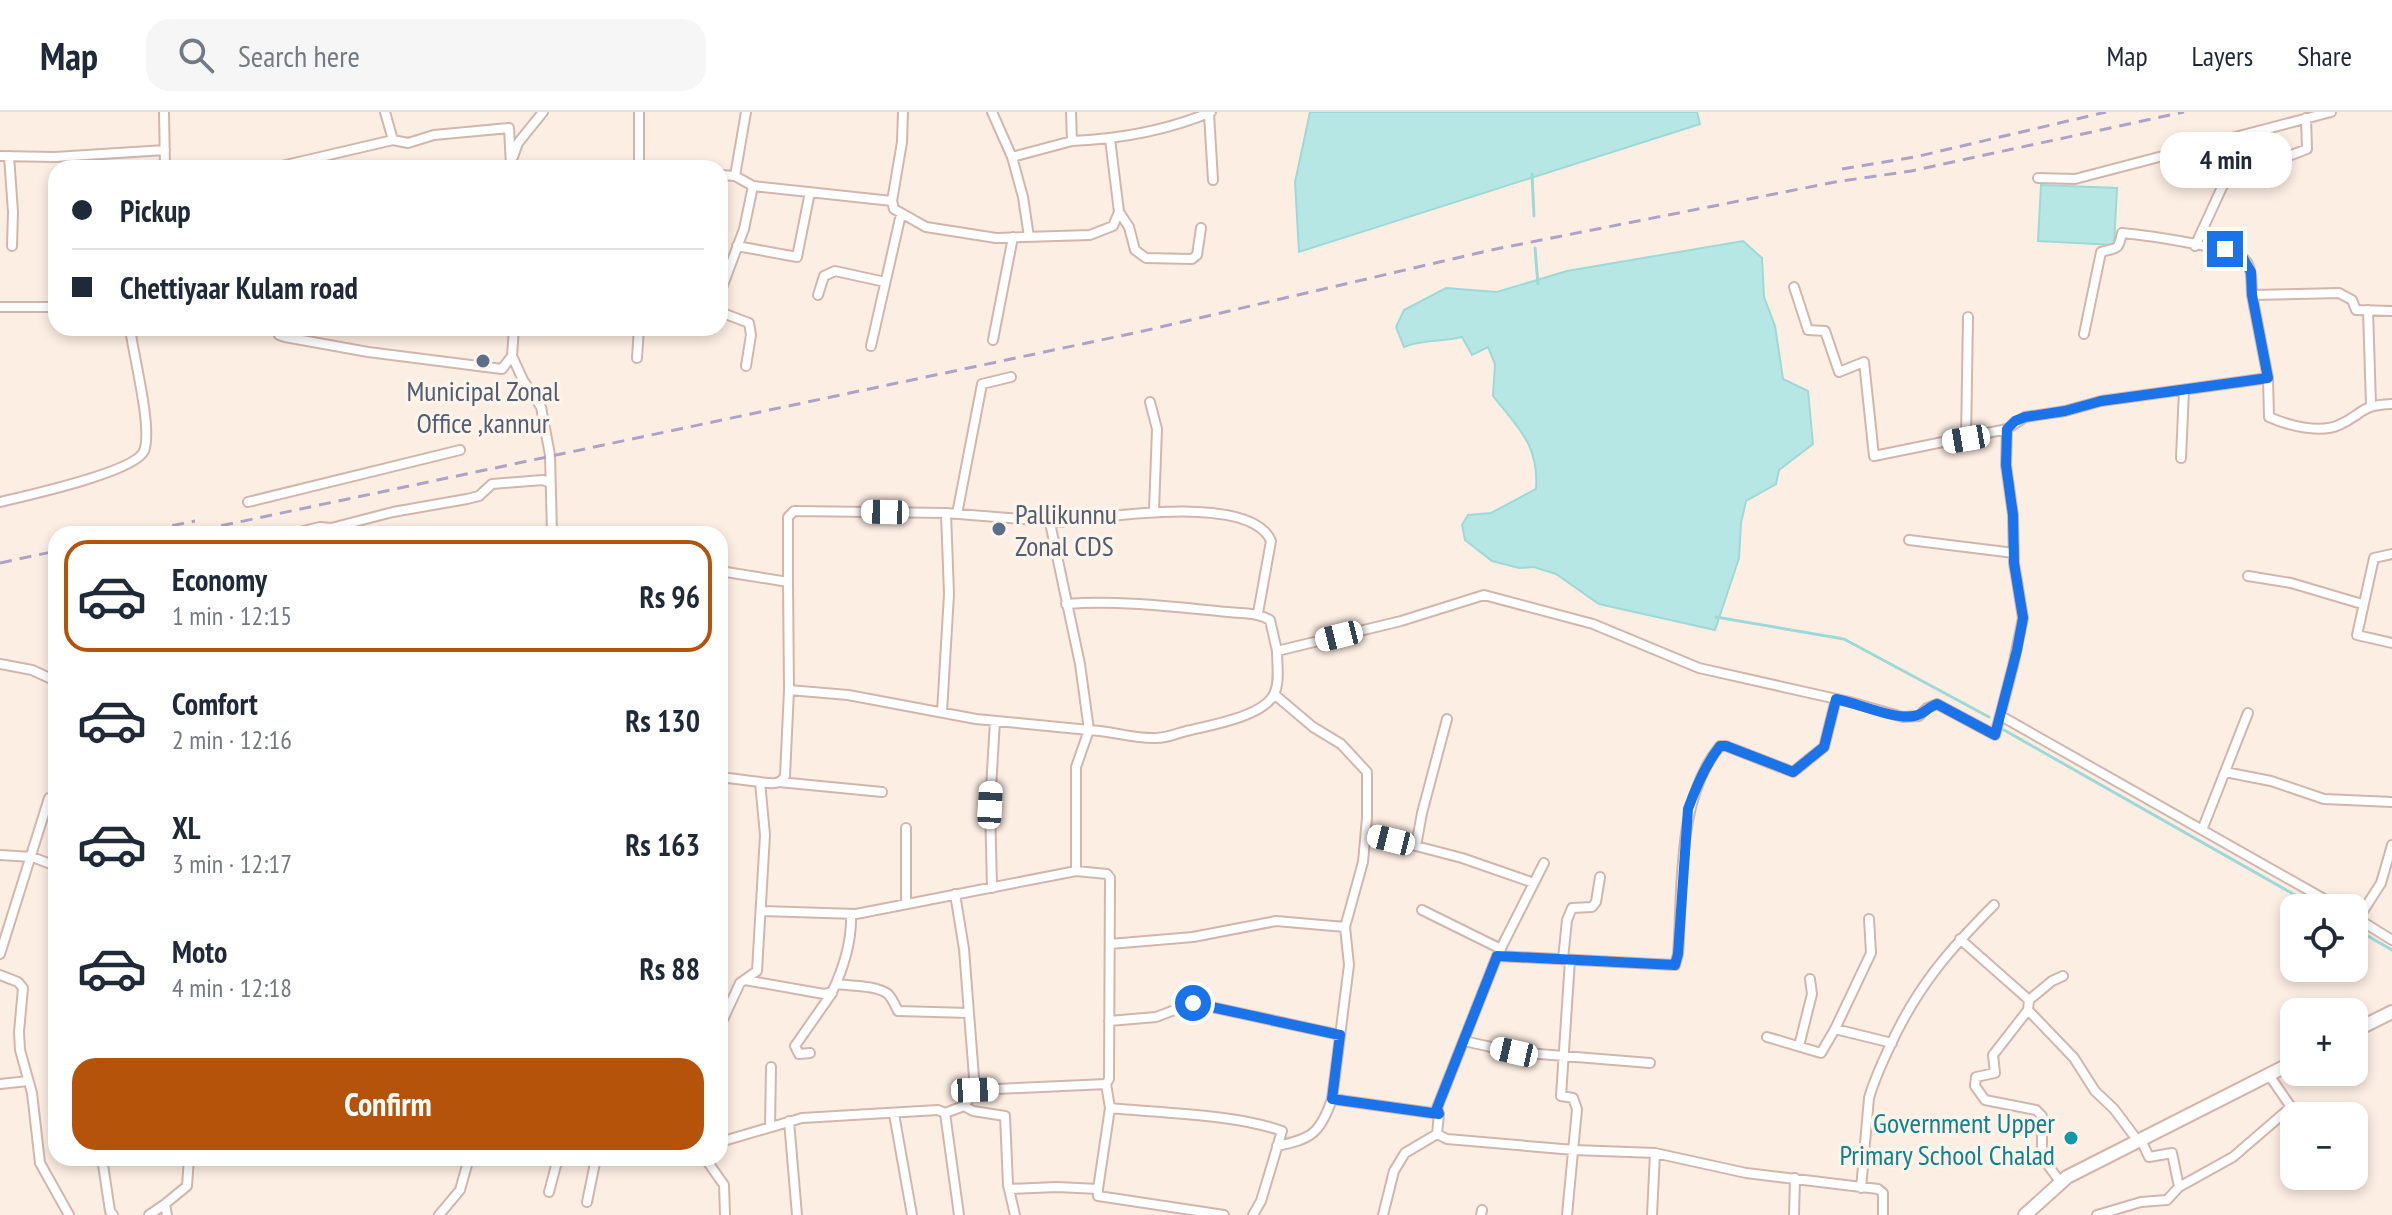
<!DOCTYPE html>
<html lang="en">
<head>
<meta charset="utf-8">
<style>
  body { margin:0; font-family:"PT Sans Narrow",sans-serif; background:#f6f6f7; color:#1f2937; height:100vh; display:flex; flex-direction:column; font-size:30px; white-space:nowrap }
  * { box-sizing:border-box; margin:0 }
  p { font-size:26px; color:#747a83 }
  .icon { flex:none; width:44px; height:44px; fill:none; stroke:currentColor; stroke-width:2; stroke-linecap:round; stroke-linejoin:round }
  .map { position:relative; flex:1; overflow:hidden }
  .panel { position:absolute; left:48px; top:414px; width:680px; height:640px; display:flex; flex-direction:column; background:#fff; border-radius:24px; box-shadow:0 4px 12px #0003 }
  .panel>* { flex:none }
  .hud { position:absolute; left:48px; top:48px; width:680px; height:176px; border-radius:24px; box-shadow:0 4px 12px #0003; display:grid; align-content:center; height:176px; padding:0 24px; background:#fff }
  .tools { position:absolute; left:2280px; top:782px; display:grid; gap:16px }
  .tools a { display:grid; place-items:center; width:88px; height:88px; border-radius:16px; background:#fff; box-shadow:0 4px 12px #0003; font-size:40px }
  .end { position:absolute; width:36px; height:36px; margin:-18px; border:10px solid #1a73e8; background:#fff; box-shadow:0 0 0 4px #fff }
  .from { border-radius:50% }
  .bubble { position:absolute; height:56px; border-radius:24px; background:#fff; box-shadow:0 4px 12px #0003; font-size:26px; font-weight:700; line-height:56px; text-align:center }
  .car { position:absolute; width:24px; height:48px; margin:-24px -12px; border-radius:10px; box-shadow:0 0 6px 2px #0007; background:linear-gradient(#fff 24%,#345 0 40%,#fff 0 76%,#345 0 86%,#fff 0) }
  .hud b { display:flex; align-items:center; gap:28px; height:76px; font-size:30px }
  .hud b+b { border-top:2px solid #e0e1e3 }
  .hud i { width:20px; height:20px; background:#1f2937 }
  ul { padding:14px 0 0; list-style:none }
  li { display:flex; align-items:center; gap:24px; height:112px; margin:0 16px 12px; padding:0 8px; border:4px solid transparent; border-radius:24px }
  li div { flex:1 }
  li b { display:block; font-size:30px }
  li em { font-style:normal; font-weight:700 }
  li.current { border-color:#b45309 }
  li>.icon { width:72px; height:72px; stroke-width:1.5 }
  .button { display:flex; gap:16px; margin-top:auto; padding:16px 24px }
  .button a { flex:1; height:92px; border-radius:24px; background:#b45309; color:#fff; font-size:32px; font-weight:700; line-height:92px; text-align:center }
  header { display:flex; align-items:center; gap:48px; box-sizing:border-box; height:112px; padding:0 40px; background:#fff; border-bottom:2px solid #e0e1e3 }
  header strong { font-size:38px }
  nav { display:flex; gap:44px; margin-inline-start:auto; font-size:28px }
  .search { width:560px; height:72px; background:#f6f6f7; display:flex; align-items:center; gap:20px; box-sizing:border-box; padding:0 28px; border-radius:24px; color:#747a83; font-size:30px }
  .map>svg:first-child { display:block }
  .water { fill:#b7e7e4; stroke:#9dd9d7; stroke-width:2 }
  .lines { fill:none; stroke-linecap:round; stroke-linejoin:round }
  .stream { stroke:#9dd9d7; stroke-width:3 }
  .minor-casing { stroke:#d1b6ad; stroke-width:12 }
  .secondary-casing { stroke:#d4b4aa; stroke-width:16 }
  .minor { stroke:#fff; stroke-width:8 }
  .secondary { stroke:#fff; stroke-width:12 }
  .rail { stroke:#aea2c7; stroke-width:3; stroke-dasharray:12 8; stroke-linecap:butt }
  .route { stroke:#1a73e8; stroke-width:10 }
  .service-dot { fill:#5c6f8a; stroke:#fff3ea; stroke-width:3 }
  .culture-dot { fill:#0f9aa8; stroke:#fff3ea; stroke-width:3 }
  .labels { text-anchor:middle; dominant-baseline:central; stroke-width:7; stroke-linejoin:round; paint-order:stroke }
  .service-label { font-size:28px; fill:#4e5e75; stroke:#fff3ea }
  .culture-label { font-size:28px; fill:#0d838f; stroke:#fff3ea; text-anchor:end }
</style>
</head>
<body>
<header>
<strong>Map</strong>
<div class="search"><svg class="icon" aria-label="search" viewBox="0 0 24 24"><circle cx="10" cy="10" r="6"/><path d="M15 15l6 6"/></svg>Search here</div>
<nav><a>Map</a><a>Layers</a><a>Share</a></nav>
</header>
<div class="map">
<svg width="2392" height="1103" viewBox="0 0 2392 1103">
  <rect width="100%" height="100%" fill="#fdeee4"/>
  <path class="water" d="M 1310,0 L 1697,0 L 1700,12 L 1299,140 L 1295,70 Z
    M 2041,73 L 2117,76 L 2114,133 L 2038,129 Z
    M 1743,129 L 1762,146 L 1764,185 L 1775,214 L 1783,267 L 1808,279 L 1813,332 L 1779,358 L 1776,372 L 1746,389 L 1741,411 L 1739,446 L 1715,518 L 1599,492 L 1556,462 L 1534,455 L 1519,456 L 1492,449 L 1465,428 L 1462,413 L 1468,403 L 1491,401 L 1536,377 C 1539,333 1519,317 1493,284 L 1495,252 L 1488,235 L 1472,243 L 1462,225 C 1443,230 1423,227 1404,235 L 1396,215 L 1404,198 L 1446,176 L 1497,180 L 1567,159 Z"/>
  <g class="lines">
    <path class="stream" d="M 1532,62 L 1534,104
      M 1535,136 L 1538,172
      M 1716,505 L 1844,527 L 1989,605
      M 2004,618 L 2318,796
      M 2354,816 L 2392,838"/>
    <g class="minor-casing">
      <path id="minor" d="M 164,0 L 165,56
        M 385,0 L 393,28 L 408,31 L 434,23 L 509,16 L 511,54
        M 639,0 L 639,56
        M 903,0 L 902,30 L 892,89 L 894,97 L 926,115 L 996,126 L 1090,123 L 1113,114 L 1119,100 L 1110,27
        M 992,0 L 1012,45 L 1023,85 L 1029,125
        M 1071,0 L 1072,29 C 1119,27 1168,18 1211,0
        M 1209,2 L 1213,68
        M 0,44 L 55,45 L 165,38
        M 9,44 L 13,100 L 12,134
        M 513,45 L 518,31 L 543,0
        M 1012,45 L 1072,29
        M 273,56 L 393,28
        M 720,63 L 735,64 L 753,74 L 744,117 L 720,181
        M 735,64 L 746,0
        M 2038,66 L 2075,67 L 2331,0
        M 753,74 L 892,89
        M 1119,100 L 1129,115 L 1135,138 L 1146,146 L 1192,147 L 1197,143 L 1201,116
        M 737,134 L 797,145 L 810,80
        M 2195,134 L 2223,73 L 2232,66 L 2307,37 L 2306,6
        M 1794,175 L 1808,218 L 1825,219 L 1839,260 L 1864,250 L 1874,344 L 2007,317
        M 818,183 L 824,164 L 835,159 L 885,170
        M 0,195 L 56,195
        M 2368,198 L 2371,293
        M 720,200 L 749,211 L 751,223 L 746,254
        M 278,216 L 279,223 L 285,225 L 368,240 L 502,257 L 512,244
        M 514,216 L 512,244 L 523,268 L 541,295 L 550,343 L 552,422
        M 2084,222 L 2101,140 C 2117,135 2118,140 2122,121 C 2144,123 2231,135 2244,147 C 2253,155 2251,171 2252,183
        M 993,228 L 1013,125
        M 871,234 L 901,102
        M 637,246 L 639,216
        M 2268,266 L 2269,305 C 2287,313 2319,322 2339,313 C 2364,302 2359,293 2392,292
        M 1150,290 L 1157,317 L 1154,399
        M 1966,327 L 1968,205
        M 2181,346 L 2184,278
        M 0,390 C 25,384 135,360 144,339 C 153,317 133,242 130,216
        M 248,390 L 460,338
        M 957,402 L 982,272 L 1011,265
        M 1050,411 C 1095,407 1250,379 1271,429 L 1258,501
        M 291,422 L 320,415 L 331,416 L 393,400 L 467,387 L 479,384 L 492,372 L 543,368 L 550,371
        M 1909,428 L 2014,441
        M 2392,442 L 2374,446 L 2357,523 L 2392,531
        M 720,459 L 788,470 L 788,405 L 794,399 L 946,401 L 1046,409 L 1050,411 L 1080,552 L 1089,618 C 1112,619 1135,627 1156,626 C 1169,626 1179,620 1191,618 C 1212,613 1264,604 1274,582 C 1280,571 1277,552 1277,539 L 1401,509 L 1484,483 L 1593,512 L 1699,556 L 1850,590 L 1903,605 L 1919,604 L 1927,596 L 1937,592 L 1995,623 L 2013,554 L 2023,506 L 2014,451 L 2013,403 L 2006,353 L 2007,317 L 2025,305 L 2065,299 L 2101,289 L 2268,266 L 2252,183 L 2339,181 L 2352,188 L 2356,198 L 2392,199
        M 2248,464 L 2291,471 L 2362,492
        M 1066,492 C 1121,488 1173,495 1228,500 C 1245,502 1256,500 1270,508 L 1277,539
        M 0,552 L 32,558 L 56,569
        M 789,578 L 848,583 L 976,607 L 1089,618 L 1076,655 L 1076,759
        M 1274,582 L 1313,615 L 1341,632 L 1367,660 L 1367,706 L 1363,750 L 1345,815 L 1349,853 L 1332,987 L 1439,1002 L 1437,1022
        M 942,600 L 949,482 L 946,401
        M 2001,604 L 2340,796
        M 2225,660 L 2271,669 L 2324,687 L 2392,690
        M 720,665 L 760,670 L 765,723 L 757,859 L 740,871 L 720,914
        M 760,670 C 769,671 780,674 785,664 L 789,578 L 788,470
        M 779,670 L 882,680
        M 906,716 L 906,792
        M 2202,718 L 2248,601
        M 1366,721 L 1462,746 L 1534,771
        M 1416,734 L 1422,701 L 1447,607
        M 0,743 L 32,745 L 56,754
        M 992,776 L 990,693 L 995,609
        M 1422,798 L 1501,837
        M 762,799 L 856,802 L 1076,759 L 1107,762 L 1110,766 L 1109,967 L 1106,972 L 1110,996 L 1098,1077
        M 2355,805 L 2392,828
        M 2358,807 L 2381,771 L 2392,733
        M 1960,827 L 2029,888 L 2028,898 L 1993,943 L 1995,961 L 1976,965 L 1975,974 L 1985,988 L 2036,998 L 2042,1004 L 2042,1045 L 2061,1071
        M 1110,832 L 1193,825 L 1276,809 L 1345,815
        M 0,842 L 49,686 L 56,689
        M 1497,844 L 1544,751
        M 1563,847 L 1567,808 L 1572,796 L 1592,795 L 1596,790 L 1600,765
        M 0,863 L 18,870 L 23,876 L 19,920 L 20,938 L 32,981 L 40,1051 L 69,1103
        M 745,868 L 824,882 L 832,880 C 844,855 852,829 851,802
        M 836,872 C 851,874 875,873 888,882 C 892,886 895,893 898,899 L 969,901
        M 2029,888 L 2052,869 L 2063,864
        M 2028,898 L 2074,946 L 2095,979 L 2114,997 L 2138,1029
        M 1109,909 L 1156,905 L 1193,891 L 1340,923
        M 56,914 L 56,950
        M 1835,917 L 1871,841 L 1869,807
        M 1767,925 L 1821,941 L 1835,917 L 1892,931
        M 1464,929 L 1514,940 L 1650,951
        M 1799,934 L 1812,882 L 1810,867
        M 810,941 L 799,942 L 795,934 L 832,881
        M 0,972 L 28,969
        M 975,978 L 1106,972
        M 964,994 L 973,999 L 1005,1004 L 1008,1073 L 1015,1103
        M 1110,996 C 1161,1001 1235,1002 1282,1019 L 1261,1089 L 1253,1103
        M 945,1001 L 959,1103
        M 894,1002 L 912,1103
        M 1439,1002 L 1437,996 L 1497,844 L 1675,853 L 1678,842 C 1683,776 1676,687 1720,634 L 1726,634 L 1793,660 L 1824,635 L 1836,587
        M 789,1009 L 797,1103
        M 770,1015 L 771,955
        M 1437,1022 L 1447,1027 L 1574,1038 L 1655,1041 L 1746,1061 L 1878,1077 L 1883,1081 L 1883,1103
        M 720,1030 L 802,1006 L 938,998 L 945,1001 L 964,994 L 975,978 L 964,837 L 955,782
        M 1277,1034 C 1311,1027 1320,1022 1332,987
        M 102,1046 L 110,1099 L 113,1103
        M 705,1046 L 724,1073 L 725,1103
        M 2179,1075 L 2233,1045 L 2291,995 L 2269,963
        M 1861,1076 L 1869,986 C 1874,968 1882,951 1890,934 C 1917,875 1949,838 1994,793
        M 1009,1077 L 1057,1075 L 1098,1077 L 1098,1084 L 1224,1103
        M 549,1080 L 558,1046
        M 587,1090 L 596,1046
        M 149,1103 L 165,1092
        M 167,1103 L 165,1092 L 187,1074 L 189,1046
        M 439,1103 L 460,1078 L 469,1046
        M 1383,1103 L 1394,1059 L 1405,1041 L 1437,1022
        M 1481,1103 L 1482,1098
        M 1567,1103 L 1577,997 L 1573,986 L 1561,984 L 1570,848
        M 1652,1103 L 1655,1041
        M 1794,1103 L 1795,1066
        M 2097,1103 L 2141,1090 L 2167,1088 L 2179,1075 L 2172,1041 L 2149,1045 L 2141,1028"/>
    </g>
    <g class="secondary-casing">
      <path id="secondary" d="M 2354,919 L 2392,900
        M 2025,1103 L 2067,1065 L 2294,950"/>
    </g>
    <use href="#minor" class="minor"/>
    <use href="#secondary" class="secondary"/>
    <path class="rail" d="M 1842,57 L 1915,45 L 2106,0
      M 133,422 L 195,409
      M 182,422 L 1139,220 L 1491,138 L 1835,70 L 1911,59 L 2184,0
      M 0,451 L 56,439"/>
  </g>
  <g class="lines">
    <path class="route" d="M 1193,891 L 1340,923 L 1332,987 L 1439,1002 L 1437,996 L 1497,844 L 1675,853 L 1678,842 L 1688,697 C 1696,675 1705,653 1720,634 L 1726,634 L 1793,660 L 1824,635 L 1836,587 C 1857,591 1895,608 1914,604 C 1923,603 1928,595 1937,592 L 1995,623 L 2017,538 L 2023,506 L 2014,451 L 2013,403 L 2006,353 L 2007,317 L 2015,309 L 2025,305 L 2065,299 L 2101,289 L 2268,266 L 2252,183 L 2251,160 L 2243,146 L 2225,137"/>
  </g>
  <g class="service-dot">
    <circle cx="483" cy="249" r="8"/>
    <circle cx="999" cy="417" r="8"/>
  </g>
  <circle class="culture-dot" cx="2071" cy="1026" r="8"/>
  <g class="labels">
    <g class="service-label">
      <text x="483" y="278">Municipal Zonal<tspan x="483" dy="32">Office ,kannur</tspan></text>
      <text x="1015" y="401" text-anchor="start">Pallikunnu<tspan x="1015" dy="32">Zonal CDS</tspan></text>
    </g>
    <g class="culture-label">
      <text x="2055" y="1010">Government Upper<tspan x="2055" dy="32">Primary School Chalad</tspan></text>
    </g>
  </g>
</svg>
<div class="tools">
<a><svg class="icon" aria-label="locate" viewBox="0 0 24 24"><circle cx="12" cy="12" r="6"/><path d="M12 2v4M12 18v4M2 12h4M18 12h4"/></svg></a>
<a>+</a>
<a>−</a>
</div>
<i class="end from" style="left:1193px;top:891px"></i>
<i class="end" style="left:2225px;top:137px"></i>
<div class="bubble" style="left:2160px;top:20px;width:132px">4 min</div>
<i class="car" style="left:1966px;top:327px;rotate:260deg"></i>
<i class="car" style="left:885px;top:400px;rotate:271deg"></i>
<i class="car" style="left:1339px;top:524px;rotate:256deg"></i>
<i class="car" style="left:990px;top:693px;rotate:3deg"></i>
<i class="car" style="left:1391px;top:728px;rotate:284deg"></i>
<i class="car" style="left:1514px;top:940px;rotate:283deg"></i>
<i class="car" style="left:975px;top:978px;rotate:88deg"></i>
<div class="hud">
<b><i class="from"></i>Pickup</b>
<b><i></i>Chettiyaar Kulam road</b>
</div>
<section class="panel">
<ul>
<li class="current"><svg class="icon" aria-label="car" viewBox="0 0 24 24"><path d="M5 17H2v-5l4-1 3-4h7l3 4 3 1v5h-3M9 17h6M6 11h13"/><circle cx="7" cy="17" r="2"/><circle cx="17" cy="17" r="2"/></svg><div><b>Economy</b><p>1 min · 12:15</p></div><em>Rs 96</em></li>
<li><svg class="icon" aria-label="car" viewBox="0 0 24 24"><path d="M5 17H2v-5l4-1 3-4h7l3 4 3 1v5h-3M9 17h6M6 11h13"/><circle cx="7" cy="17" r="2"/><circle cx="17" cy="17" r="2"/></svg><div><b>Comfort</b><p>2 min · 12:16</p></div><em>Rs 130</em></li>
<li><svg class="icon" aria-label="car" viewBox="0 0 24 24"><path d="M5 17H2v-5l4-1 3-4h7l3 4 3 1v5h-3M9 17h6M6 11h13"/><circle cx="7" cy="17" r="2"/><circle cx="17" cy="17" r="2"/></svg><div><b>XL</b><p>3 min · 12:17</p></div><em>Rs 163</em></li>
<li><svg class="icon" aria-label="car" viewBox="0 0 24 24"><path d="M5 17H2v-5l4-1 3-4h7l3 4 3 1v5h-3M9 17h6M6 11h13"/><circle cx="7" cy="17" r="2"/><circle cx="17" cy="17" r="2"/></svg><div><b>Moto</b><p>4 min · 12:18</p></div><em>Rs 88</em></li>
</ul>
<div class="button"><a>Confirm</a></div>
</section>
</div>
</body>
</html>
